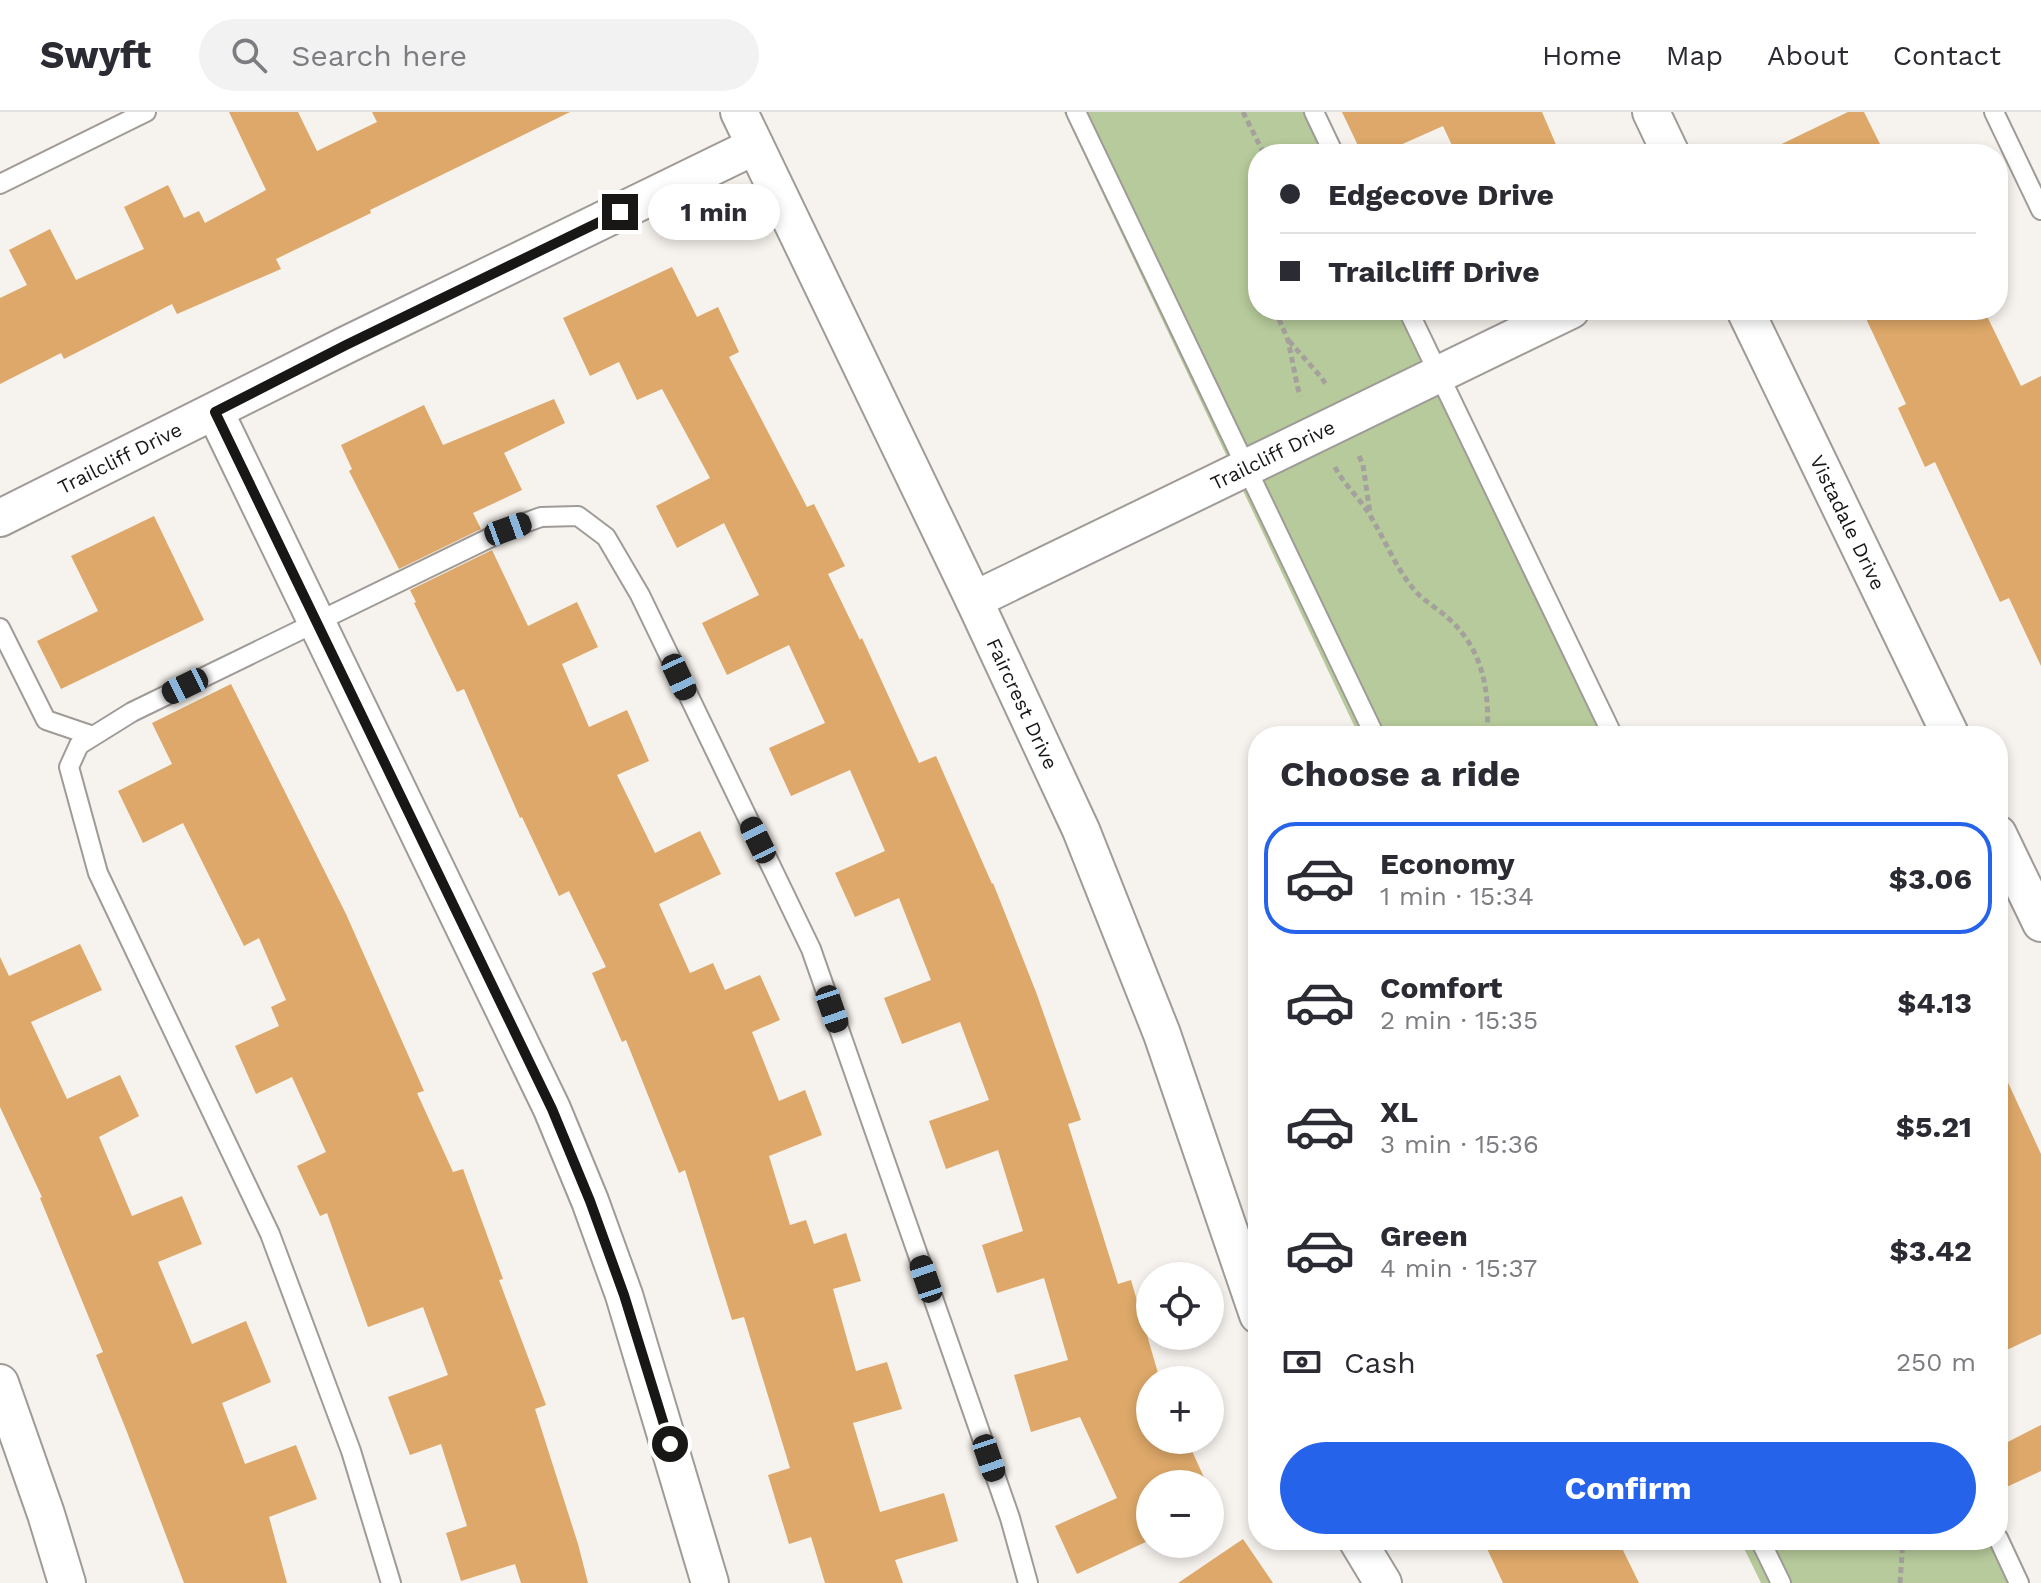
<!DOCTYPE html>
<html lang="en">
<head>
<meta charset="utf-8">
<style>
  body { margin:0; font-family:"Work Sans",sans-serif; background:#f2f2f3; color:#2b2b33; height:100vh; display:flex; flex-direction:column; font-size:30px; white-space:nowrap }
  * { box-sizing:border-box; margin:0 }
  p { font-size:26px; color:#7c7c81 }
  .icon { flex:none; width:44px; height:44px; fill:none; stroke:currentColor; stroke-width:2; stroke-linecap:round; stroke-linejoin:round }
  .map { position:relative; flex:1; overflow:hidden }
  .panel { position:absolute; left:1248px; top:614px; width:760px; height:824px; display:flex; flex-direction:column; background:#fff; border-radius:32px; box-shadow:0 4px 12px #0003 }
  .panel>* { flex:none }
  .hud { position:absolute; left:1248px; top:32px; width:760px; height:176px; border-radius:32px; box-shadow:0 4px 12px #0003; display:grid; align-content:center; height:176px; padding:0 32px; background:#fff }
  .controls { position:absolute; left:1136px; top:1150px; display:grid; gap:16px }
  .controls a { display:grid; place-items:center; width:88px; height:88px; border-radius:50%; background:#fff; box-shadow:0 4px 12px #0003; font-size:40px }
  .end { position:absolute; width:36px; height:36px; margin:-18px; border:10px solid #181715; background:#fff; box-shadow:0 0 0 4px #fff }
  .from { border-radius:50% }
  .bubble { position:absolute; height:56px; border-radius:28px; background:#fff; box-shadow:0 4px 12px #0003; font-size:26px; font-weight:700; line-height:56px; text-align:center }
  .car { position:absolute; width:24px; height:48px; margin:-24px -12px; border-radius:10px; box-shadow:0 0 6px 2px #0007; background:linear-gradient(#222 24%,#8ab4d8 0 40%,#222 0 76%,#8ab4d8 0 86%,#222 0) }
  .hud b { display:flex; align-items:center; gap:28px; height:76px; font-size:30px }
  .hud b+b { border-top:2px solid #e1e1e2 }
  .hud i { width:20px; height:20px; background:#2b2b33 }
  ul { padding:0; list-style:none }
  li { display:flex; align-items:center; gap:24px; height:112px; margin:0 16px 12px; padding:0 16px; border:4px solid transparent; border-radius:32px }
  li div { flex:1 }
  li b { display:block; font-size:30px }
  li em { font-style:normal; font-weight:700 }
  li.selected { border-color:#2563eb }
  li>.icon { width:72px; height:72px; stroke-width:1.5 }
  h2 { padding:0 32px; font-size:36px; line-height:96px }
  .pay { display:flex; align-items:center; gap:20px; height:88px; padding:0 32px; font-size:30px }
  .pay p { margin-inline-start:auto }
  .primary-button { display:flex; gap:16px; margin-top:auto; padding:16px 32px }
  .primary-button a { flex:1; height:92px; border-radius:48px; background:#2563eb; color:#fff; font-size:32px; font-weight:700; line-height:92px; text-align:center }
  header { display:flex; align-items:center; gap:48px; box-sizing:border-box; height:112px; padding:0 40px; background:#fff; border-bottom:2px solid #e1e1e2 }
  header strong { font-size:38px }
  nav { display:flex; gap:44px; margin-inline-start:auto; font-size:28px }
  .search { width:560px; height:72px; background:#f2f2f3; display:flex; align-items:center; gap:20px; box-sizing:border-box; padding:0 28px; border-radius:44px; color:#7c7c81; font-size:30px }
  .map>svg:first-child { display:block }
  .grass { fill:#b6ca9b }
  .building { fill:#dda869 }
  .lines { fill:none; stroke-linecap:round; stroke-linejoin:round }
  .service-casing { stroke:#9f9b97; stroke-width:22 }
  .minor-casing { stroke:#9f9b97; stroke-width:40 }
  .path { stroke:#a4a19d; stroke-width:5; stroke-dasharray:6 4; stroke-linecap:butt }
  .service { stroke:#fff; stroke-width:18 }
  .minor { stroke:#fff; stroke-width:36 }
  .route { stroke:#181715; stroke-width:10 }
  .labels { text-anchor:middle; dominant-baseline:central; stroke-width:7; stroke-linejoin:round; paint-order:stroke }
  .street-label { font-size:20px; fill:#181715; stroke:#fff }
</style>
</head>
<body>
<header>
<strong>Swyft</strong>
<div class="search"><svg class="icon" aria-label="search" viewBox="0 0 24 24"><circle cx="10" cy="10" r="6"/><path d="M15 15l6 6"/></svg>Search here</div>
<nav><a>Home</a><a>Map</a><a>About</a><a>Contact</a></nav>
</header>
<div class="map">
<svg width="2041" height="1471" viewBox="0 0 2041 1471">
  <rect width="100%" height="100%" fill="#f6f2ed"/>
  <path class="grass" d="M 1064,0 L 1310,0 L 1331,42 L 1258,42 L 1258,198 L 1406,198 L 1612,624 L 1359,624 Z
    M 1740,1428 L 1998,1428 L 2021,1471 L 1761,1471 Z"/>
  <path class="building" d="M 229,0 L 298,0 L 317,39 L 377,10 L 372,0 L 570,0 L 370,98 L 371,101 L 276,147 L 281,157 L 177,202 L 172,192 L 64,247 L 61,241 L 0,272 L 0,186 L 27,173 L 9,138 L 50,117 L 76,168 L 144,137 L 124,95 L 168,73 L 184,106 L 199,99 L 205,111 L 266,78 Z
    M 1342,0 L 1542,0 L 1560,42 L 1456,42 L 1443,14 L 1380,42 L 1362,42 Z
    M 1848,0 L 1864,0 L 1885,42 L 1761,42 Z
    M 672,155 L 697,205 L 718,195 L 739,240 L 729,245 L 807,395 L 814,392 L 845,454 L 828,462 L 860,528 L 862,526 L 919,651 L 936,644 L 992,772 L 993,771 L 1036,880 L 1081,1008 L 1068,1012 L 1118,1172 L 1131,1168 L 1160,1268 L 1150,1268 L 1150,1328 L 1187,1328 L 1207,1372 L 1150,1372 L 1150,1428 L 1077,1462 L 1055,1414 L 1117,1386 L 1080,1305 L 1031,1320 L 1014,1263 L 1068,1248 L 1044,1166 L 997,1181 L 982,1133 L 1023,1119 L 998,1038 L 946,1057 L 929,1009 L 989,988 L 960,910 L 902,932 L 884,886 L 931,868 L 899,786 L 855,805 L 835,761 L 885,739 L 850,658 L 791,684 L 769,636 L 825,611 L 789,533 L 727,563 L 702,511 L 759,483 L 724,411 L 677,436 L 656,394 L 710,366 L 662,277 L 637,288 L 619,250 L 590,264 L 563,206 Z
    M 1862,198 L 1984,198 L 2021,274 L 2041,264 L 2041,554 L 2009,486 L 2000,490 L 1935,350 L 1925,355 L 1898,296 L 1906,292 Z
    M 554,287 L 565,311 L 504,341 L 522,378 L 473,401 L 481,417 L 399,457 L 349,359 L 352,357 L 341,333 L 424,293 L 443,333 Z
    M 154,404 L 204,508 L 61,577 L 37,529 L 98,499 L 71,444 Z
    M 492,438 L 528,514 L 577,490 L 598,535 L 562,552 L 589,615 L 627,598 L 649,649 L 617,663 L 655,741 L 700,719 L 721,762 L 659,792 L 690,861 L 713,851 L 725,878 L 760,863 L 780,908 L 752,920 L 779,989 L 805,978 L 822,1023 L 769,1044 L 790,1113 L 806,1108 L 814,1132 L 846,1121 L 861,1169 L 833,1177 L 856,1259 L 887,1250 L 902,1297 L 853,1311 L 880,1400 L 944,1381 L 958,1429 L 895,1448 L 903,1471 L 825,1471 L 811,1425 L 789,1432 L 768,1363 L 790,1356 L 744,1205 L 732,1208 L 685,1058 L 679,1061 L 626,928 L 622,930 L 592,861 L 606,855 L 569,779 L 559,784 L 522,705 L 520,706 L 464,577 L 457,580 L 414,491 L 416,490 L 410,478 Z
    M 231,572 L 346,802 L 424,979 L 417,981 L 453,1060 L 463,1057 L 503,1167 L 499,1168 L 546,1293 L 535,1297 L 578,1432 L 588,1471 L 521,1471 L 515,1452 L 461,1469 L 446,1421 L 467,1414 L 441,1332 L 410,1343 L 388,1285 L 448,1263 L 423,1195 L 368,1215 L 327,1101 L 320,1104 L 297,1054 L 326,1040 L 292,965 L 256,982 L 235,934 L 279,914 L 271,895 L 286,888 L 259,826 L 244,834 L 183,711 L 143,731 L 118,679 L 172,652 L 152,611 Z
    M 80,832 L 102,878 L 31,910 L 67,987 L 120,963 L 139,1004 L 99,1025 L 132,1104 L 182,1084 L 202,1132 L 158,1150 L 192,1232 L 246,1209 L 271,1270 L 222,1291 L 245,1352 L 296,1333 L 317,1387 L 269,1405 L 287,1471 L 184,1471 L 127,1320 L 96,1243 L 103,1240 L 40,1086 L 42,1085 L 0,995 L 0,845 L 9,864 Z
    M 1998,949 L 2041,1042 L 2041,1222 L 1998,1242 Z
    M 2041,1313 L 2041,1359 L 1998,1379 L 1998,1335 Z
    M 1243,1427 L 1273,1471 L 1178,1471 Z
    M 1483,1428 L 1618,1428 L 1639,1471 L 1503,1471 Z"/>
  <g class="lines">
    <g class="service-casing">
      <path id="service" d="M 1076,0 L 1375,624
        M 1314,0 L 1334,42
        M 1994,0 L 2041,98
        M 0,72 L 146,0
        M 1408,198 L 1613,624
        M 0,516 L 46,608 L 93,624
        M 1998,1426 L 2019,1471
        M 1760,1428 L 1781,1471
        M 391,1471 L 351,1339 L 270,1122 L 98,761 L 69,655 L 79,633 L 132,600 L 508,417 L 541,405 L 578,404 L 606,425 L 640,483 L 811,837 L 1010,1406 L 1028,1471"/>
    </g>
    <g class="minor-casing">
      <g id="minor">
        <path id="s1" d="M 739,0 L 974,488 L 1081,718 L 1162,922 L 1258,1203"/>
        <path d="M 1651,0 L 1671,42"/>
        <path id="s2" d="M 1745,198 L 1951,624"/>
        <path d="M 215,300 L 552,997 L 590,1089 L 624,1183 L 710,1471"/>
        <path id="s3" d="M 0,406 L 346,233 L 755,34"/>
        <path id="s4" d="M 974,488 L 1571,198"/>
        <path d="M 1998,722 L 2041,811"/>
        <path d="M 0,1271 L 46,1402 L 67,1471"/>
        <path d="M 1357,1428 L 1383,1471"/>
      </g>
    </g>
    <path class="path" d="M 1243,0 L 1264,42
      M 1275,198 L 1288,228 L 1298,277 L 1301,284
      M 1289,229 L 1322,266 L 1326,273
      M 1359,344 L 1363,353 L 1370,401
      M 1335,355 C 1344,373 1361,387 1371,405 C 1387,431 1397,460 1419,483 C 1428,491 1439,498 1448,506 C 1483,537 1490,579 1487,624
      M 1900,1471 L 1903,1428"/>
    <use href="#service" class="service"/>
    <use href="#minor" class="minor"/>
  </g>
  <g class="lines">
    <path class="route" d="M 620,100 L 346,233 L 215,300 L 552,997 L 590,1089 L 624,1183 L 670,1332"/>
  </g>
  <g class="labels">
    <g class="street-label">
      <text stroke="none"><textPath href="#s4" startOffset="332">Trailcliff Drive</textPath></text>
      <text stroke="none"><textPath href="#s3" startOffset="134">Trailcliff Drive</textPath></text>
      <text stroke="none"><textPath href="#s2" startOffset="236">Vistadale Drive</textPath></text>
      <text stroke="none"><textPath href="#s1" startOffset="656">Faircrest Drive</textPath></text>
    </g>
  </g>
</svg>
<div class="controls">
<a><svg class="icon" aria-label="locate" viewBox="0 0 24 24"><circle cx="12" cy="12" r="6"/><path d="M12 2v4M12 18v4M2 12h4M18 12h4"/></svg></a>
<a>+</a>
<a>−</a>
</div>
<i class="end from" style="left:670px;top:1332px"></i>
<i class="end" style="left:620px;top:100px"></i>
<div class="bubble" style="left:648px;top:72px;width:132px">1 min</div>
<i class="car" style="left:508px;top:417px;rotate:70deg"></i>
<i class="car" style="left:679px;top:565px;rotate:155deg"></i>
<i class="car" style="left:185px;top:574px;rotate:244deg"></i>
<i class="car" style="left:758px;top:728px;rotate:334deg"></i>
<i class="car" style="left:832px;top:897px;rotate:161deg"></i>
<i class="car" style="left:926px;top:1167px;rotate:341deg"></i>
<i class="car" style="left:989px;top:1346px;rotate:161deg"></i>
<div class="hud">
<b><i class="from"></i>Edgecove Drive</b>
<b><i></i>Trailcliff Drive</b>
</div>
<section class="panel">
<h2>Choose a ride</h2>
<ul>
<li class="selected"><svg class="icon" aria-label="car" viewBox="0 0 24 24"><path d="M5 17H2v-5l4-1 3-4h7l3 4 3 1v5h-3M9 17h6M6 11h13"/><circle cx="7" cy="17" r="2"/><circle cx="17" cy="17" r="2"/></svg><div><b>Economy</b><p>1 min · 15:34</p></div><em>$3.06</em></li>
<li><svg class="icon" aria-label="car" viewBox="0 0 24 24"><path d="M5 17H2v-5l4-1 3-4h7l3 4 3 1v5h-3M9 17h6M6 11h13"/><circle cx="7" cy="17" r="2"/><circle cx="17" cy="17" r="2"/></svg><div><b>Comfort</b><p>2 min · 15:35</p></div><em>$4.13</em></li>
<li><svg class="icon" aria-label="car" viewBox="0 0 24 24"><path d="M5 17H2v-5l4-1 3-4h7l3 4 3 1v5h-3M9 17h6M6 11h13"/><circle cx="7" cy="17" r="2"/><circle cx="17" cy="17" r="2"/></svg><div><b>XL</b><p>3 min · 15:36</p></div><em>$5.21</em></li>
<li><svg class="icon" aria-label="car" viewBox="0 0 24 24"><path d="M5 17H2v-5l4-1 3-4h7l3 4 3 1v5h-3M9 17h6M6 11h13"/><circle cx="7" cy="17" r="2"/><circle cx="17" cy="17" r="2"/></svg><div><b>Green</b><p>4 min · 15:37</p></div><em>$3.42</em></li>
</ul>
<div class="pay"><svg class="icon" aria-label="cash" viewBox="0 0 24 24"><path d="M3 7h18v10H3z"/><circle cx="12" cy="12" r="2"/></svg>Cash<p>250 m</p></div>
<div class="primary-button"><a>Confirm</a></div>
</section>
</div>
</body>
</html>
